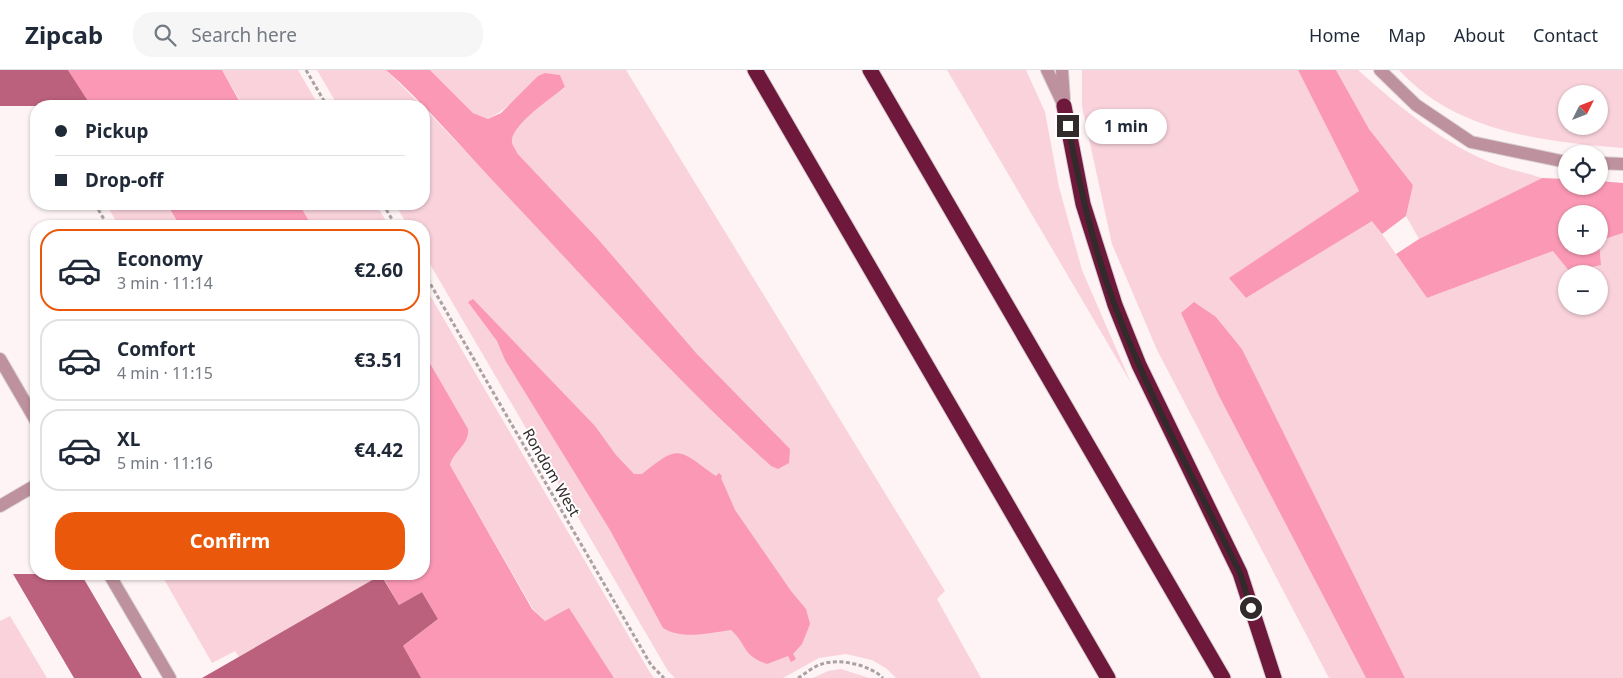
<!DOCTYPE html>
<html lang="en">
<head>
<meta charset="utf-8">
<style>
  body { margin:0; font-family:"Noto Sans",sans-serif; background:#f6f6f7; color:#1f2937; height:100vh; display:flex; flex-direction:column; font-size:19px; white-space:nowrap }
  * { box-sizing:border-box; margin:0 }
  p { font-size:16px; color:#747a83 }
  .icon { flex:none; width:28px; height:28px; fill:none; stroke:currentColor; stroke-width:2; stroke-linecap:round; stroke-linejoin:round }
  .map { position:relative; flex:1; overflow:hidden }
  .sheet { position:absolute; left:30px; top:150px; width:400px; height:360px; display:flex; flex-direction:column; background:#fff; border-radius:20px; box-shadow:0 1px 4px #0004 }
  .sheet>* { flex:none }
  .guide { position:absolute; left:30px; top:30px; width:400px; height:110px; border-radius:20px; box-shadow:0 1px 4px #0004; display:grid; align-content:center; height:110px; padding:0 25px; background:#fff }
  .needle { width:32px; rotate:48deg }
  .tools { position:absolute; left:1558px; top:15px; display:grid; gap:10px }
  .tools a { display:grid; place-items:center; width:50px; height:50px; border-radius:50%; background:#fff; box-shadow:0 1px 4px #0004; font-size:25px }
  .end { position:absolute; width:22px; height:22px; margin:-11px; border:6px solid #332a2c; background:#fff; box-shadow:0 0 0 2px #fff }
  .from { border-radius:50% }
  .bubble { position:absolute; height:35px; border-radius:18px; background:#fff; box-shadow:0 1px 4px #0004; font-size:16px; font-weight:700; line-height:35px; text-align:center }
  .guide b { display:flex; align-items:center; gap:18px; height:48px; font-size:19px }
  .guide b+b { border-top:1px solid #e0e1e3 }
  .guide i { width:12px; height:12px; background:#1f2937 }
  ul { padding:9px 0 0; list-style:none }
  li { display:flex; align-items:center; gap:15px; height:82px; margin:0 10px 8px; padding:0 15px; border:2px solid #e0e1e3; border-radius:20px }
  li div { flex:1 }
  li b { display:block; font-size:19px }
  li em { font-style:normal; font-weight:700 }
  li.active { border-color:#ea580c }
  li>.icon { width:45px; height:45px; stroke-width:1.5 }
  .action { display:flex; gap:10px; margin-top:auto; padding:10px 25px }
  .action a { flex:1; height:58px; border-radius:20px; background:#ea580c; color:#fff; font-size:20px; font-weight:700; line-height:58px; text-align:center }
  header { display:flex; align-items:center; gap:30px; box-sizing:border-box; height:70px; padding:0 25px; background:#fff; border-bottom:1px solid #e0e1e3 }
  header strong { font-size:24px }
  nav { display:flex; gap:28px; margin-inline-start:auto; font-size:18px }
  .search { width:350px; height:45px; background:#f6f6f7; display:flex; align-items:center; gap:12px; box-sizing:border-box; padding:0 18px; border-radius:20px; color:#747a83; font-size:19px }
  .map>svg:first-child { display:block }
  .green { fill:#f9d2dc; fill-rule:evenodd }
  .water { fill:#fa98b5; fill-rule:evenodd }
  .building { fill:#bb607d }
  .lines { fill:none; stroke-linecap:round; stroke-linejoin:round }
  .minor-casing { stroke:#d9d0d2; stroke-width:14 }
  .highway-casing { stroke:#d9d0d2; stroke-width:17 }
  .path { stroke:#aaa1a3; stroke-width:3; stroke-dasharray:4 2.5; stroke-linecap:butt }
  .minor { stroke:#bd919d; stroke-width:12 }
  .highway { stroke:#6e193b; stroke-width:15 }
  .route { stroke:#332a2c; stroke-width:6 }
  .labels { text-anchor:middle; dominant-baseline:central; stroke-width:4; stroke-linejoin:round; paint-order:stroke }
  .street-label { font-size:15px; fill:#332a2c; stroke:#fff }
</style>
</head>
<body>
<header>
<strong>Zipcab</strong>
<div class="search"><svg class="icon" aria-label="search" viewBox="0 0 24 24"><circle cx="10" cy="10" r="6"/><path d="M15 15l6 6"/></svg>Search here</div>
<nav><a>Home</a><a>Map</a><a>About</a><a>Contact</a></nav>
</header>
<div class="map">
<svg width="1623" height="608" viewBox="0 0 1623 608">
  <rect width="100%" height="100%" fill="#fef4f6"/>
  <path class="green" d="M 222,0 L 298,0 L 319,36 L 243,36 Z
    M 317,0 L 386,0 L 422,36 L 338,36 Z
    M 430,0 L 626,0 L 945,521 L 937,529 L 981,608 L 896,608 L 887,599 L 872,590 L 846,584 L 819,588 L 783,608 L 675,608 L 668,601 L 424,184 L 424,156 L 408,156 L 395,134 L 424,134 L 424,38 L 739,367 L 697,284 L 598,169 L 517,83 C 516,80 513,76 512,73 C 509,56 552,27 565,18 L 560,5 L 545,3 C 528,17 507,40 488,49 L 473,43 Z
    M 947,0 L 1026,0 L 1045,42 L 1059,117 L 1082,200 L 1131,313 Z
    M 1082,0 L 1298,0 L 1359,121 L 1230,208 L 1246,228 L 1372,150 L 1427,228 L 1553,181 L 1601,195 L 1599,171 L 1623,163 L 1623,608 L 1405,608 L 1242,279 L 1216,247 L 1181,243 L 1219,326 L 1366,608 L 1329,608 L 1157,280 L 1112,174 L 1082,37 ZM 1566,204 L 1599,204 L 1599,236 L 1566,236 Z
    M 1336,0 L 1358,0 C 1400,37 1444,75 1497,95 C 1511,100 1527,103 1542,108 L 1419,169 L 1406,146 L 1413,115 L 1369,59 Z
    M 1399,0 L 1623,0 L 1623,78 C 1544,72 1455,62 1399,0 ZM 1566,24 L 1599,24 L 1599,56 L 1566,56 Z
    M 106,134 L 167,134 L 180,156 L 119,156 Z
    M 299,134 L 376,134 L 389,156 L 312,156 Z
    M 424,215 L 649,601 L 654,608 L 614,608 L 569,539 L 545,551 L 533,539 L 450,395 C 454,381 470,374 468,360 L 424,283 Z
    M 161,504 L 374,504 L 377,508 L 239,587 L 235,581 L 212,593 Z
    M 10,546 L 47,608 L 0,608 L 0,551 Z
    M 841,599 L 869,608 L 813,608 L 828,601 Z"/>
  <path class="water" d="M 68,0 L 222,0 L 242,36 L 90,36 Z
    M 386,0 L 430,0 L 473,43 L 488,49 L 501,43 L 538,6 L 545,3 L 560,5 L 565,17 C 553,27 509,56 512,73 C 513,76 516,80 517,83 L 598,169 L 697,284 L 790,379 L 789,393 L 778,399 L 771,396 C 674,309 586,209 496,114 C 459,75 425,34 386,0 Z
    M 1298,0 L 1336,0 L 1369,59 L 1413,115 L 1406,146 L 1382,164 L 1372,151 L 1246,228 L 1229,208 L 1359,121 Z
    M 1542,108 L 1566,109 L 1566,116 L 1599,116 L 1599,111 L 1623,113 L 1623,163 L 1599,171 L 1601,195 L 1570,202 L 1553,181 L 1427,228 L 1396,184 L 1419,169 ZM 1566,144 L 1599,144 L 1599,176 L 1566,176 Z
    M 167,134 L 299,134 L 312,156 L 180,156 Z
    M 473,229 L 595,356 L 616,385 L 634,404 L 642,404 C 680,373 678,379 716,406 L 719,403 L 722,406 L 721,408 L 735,440 L 791,521 L 806,539 L 810,554 L 802,574 L 793,584 L 796,589 L 791,592 L 788,586 L 767,594 C 741,585 748,575 731,560 C 708,563 683,570 663,558 L 610,460 L 505,290 L 497,271 L 468,232 Z
    M 1194,232 L 1216,247 L 1242,279 L 1405,608 L 1366,608 L 1219,326 L 1181,243 Z
    M 424,283 L 468,359 C 470,374 454,381 450,395 L 532,539 L 545,551 L 569,538 L 614,608 L 420,608 L 402,577 L 438,549 L 422,522 L 399,535 L 381,504 L 424,504 Z"/>
  <path class="building" d="M 0,0 L 68,0 L 91,36 L 0,36 Z
    M 13,504 L 81,504 L 142,608 L 74,608 Z
    M 381,505 L 399,535 L 422,522 L 438,549 L 403,576 L 421,608 L 202,608 Z"/>
  <g class="lines">
    <g class="minor-casing">
      <path id="minor" d="M 1047,0 L 1064,36
        M 1062,0 L 1064,29
        M 1380,0 L 1416,35 L 1471,72 L 1566,92
        M 1599,93 L 1623,94
        M 0,289 L 36,351
        M 0,436 L 36,415
        M 109,504 L 170,608"/>
    </g>
    <g class="highway-casing">
      <path id="highway" d="M 755,0 L 1108,608
        M 870,0 L 1223,608
        M 1064,36 L 1083,134 L 1115,235 L 1139,295 L 1240,503 L 1274,608"/>
    </g>
    <path class="path" d="M 306,0 L 327,36
      M 95,134 L 108,156
      M 383,134 L 396,156
      M 424,203 L 651,595 L 664,608
      M 798,608 C 805,604 814,596 822,594 C 840,588 870,595 883,608"/>
    <use href="#minor" class="minor"/>
    <use href="#highway" class="highway"/>
  </g>
  <g class="lines">
    <path class="route" d="M 1068,56 C 1080,117 1093,177 1115,236 C 1149,327 1197,415 1240,503 L 1251,538"/>
  </g>
  <g class="labels">
    <g class="street-label">
      <text transform="translate(552 402) rotate(60)">Rondom West</text>
    </g>
  </g>
</svg>
<div class="tools">
<a><svg class="needle" viewBox="-14 -14 28 28"><path d="M0-13l5 13h-10z" fill="#e53935"/><path d="M0 13l5-13h-10z" fill="#747a83"/></svg></a>
<a><svg class="icon" aria-label="locate" viewBox="0 0 24 24"><circle cx="12" cy="12" r="6"/><path d="M12 2v4M12 18v4M2 12h4M18 12h4"/></svg></a>
<a>+</a>
<a>−</a>
</div>
<i class="end from" style="left:1251px;top:538px"></i>
<i class="end" style="left:1068px;top:56px"></i>
<div class="bubble" style="left:1085px;top:39px;width:82px">1 min</div>
<div class="guide">
<b><i class="from"></i>Pickup</b>
<b><i></i>Drop-off</b>
</div>
<section class="sheet">
<ul>
<li class="active"><svg class="icon" aria-label="car" viewBox="0 0 24 24"><path d="M5 17H2v-5l4-1 3-4h7l3 4 3 1v5h-3M9 17h6M6 11h13"/><circle cx="7" cy="17" r="2"/><circle cx="17" cy="17" r="2"/></svg><div><b>Economy</b><p>3 min · 11:14</p></div><em>€2.60</em></li>
<li><svg class="icon" aria-label="car" viewBox="0 0 24 24"><path d="M5 17H2v-5l4-1 3-4h7l3 4 3 1v5h-3M9 17h6M6 11h13"/><circle cx="7" cy="17" r="2"/><circle cx="17" cy="17" r="2"/></svg><div><b>Comfort</b><p>4 min · 11:15</p></div><em>€3.51</em></li>
<li><svg class="icon" aria-label="car" viewBox="0 0 24 24"><path d="M5 17H2v-5l4-1 3-4h7l3 4 3 1v5h-3M9 17h6M6 11h13"/><circle cx="7" cy="17" r="2"/><circle cx="17" cy="17" r="2"/></svg><div><b>XL</b><p>5 min · 11:16</p></div><em>€4.42</em></li>
</ul>
<div class="action"><a>Confirm</a></div>
</section>
</div>
</body>
</html>
